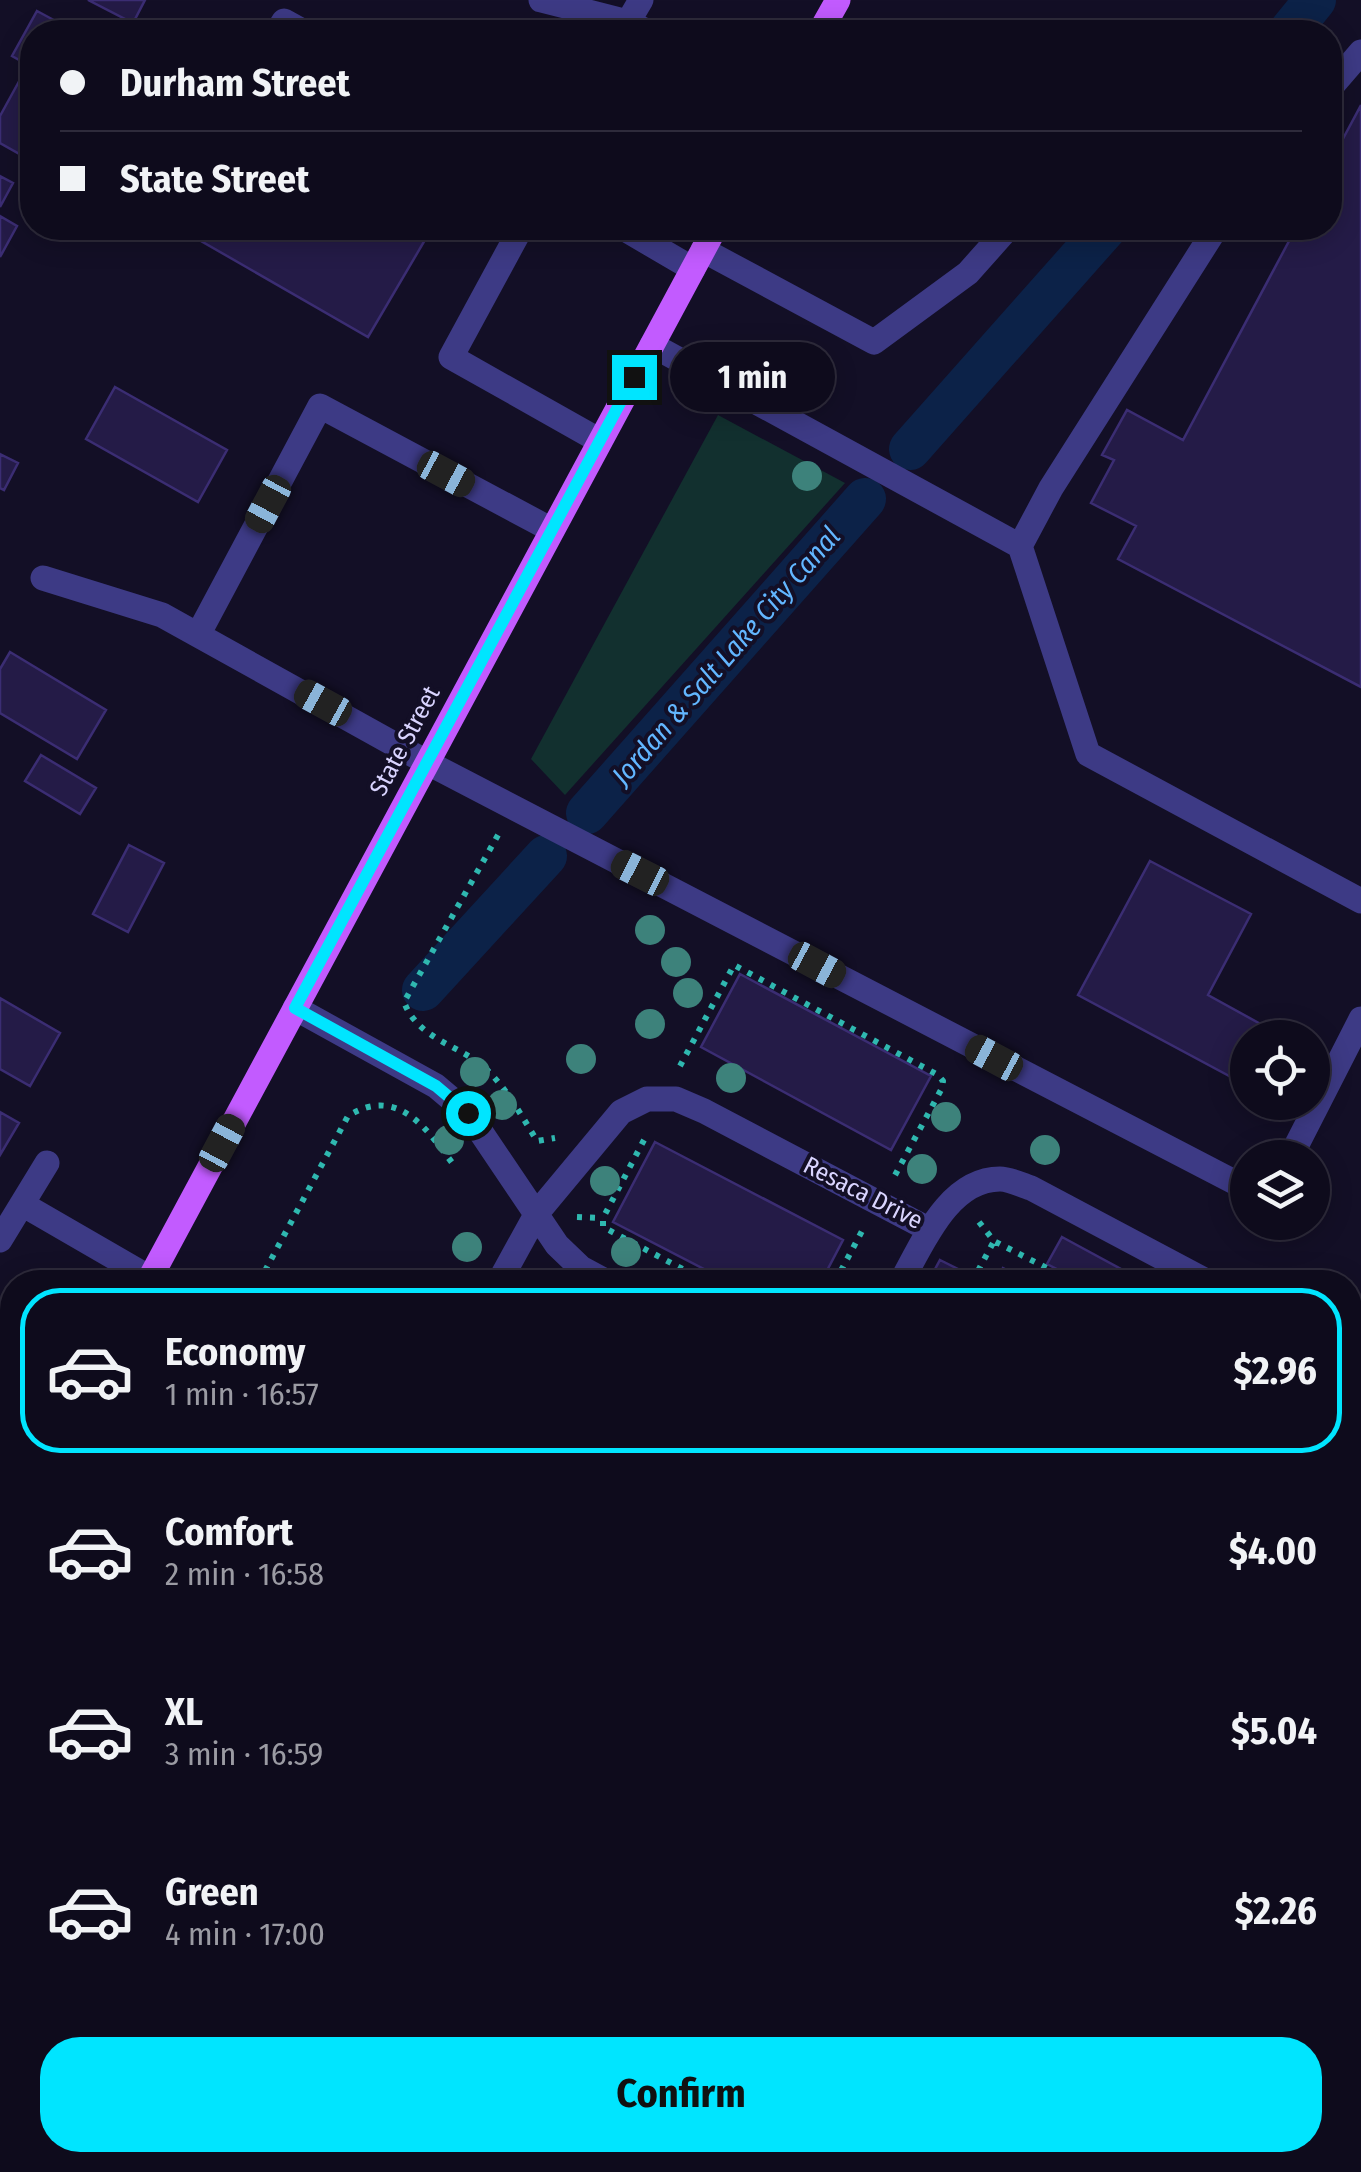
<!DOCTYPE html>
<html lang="en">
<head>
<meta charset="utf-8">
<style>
  body { margin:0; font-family:"Fira Sans Condensed",sans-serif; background:#171425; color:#f1f3f6; height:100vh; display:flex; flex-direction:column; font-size:38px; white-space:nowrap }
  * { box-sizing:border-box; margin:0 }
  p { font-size:32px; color:#9b9ba3 }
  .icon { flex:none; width:55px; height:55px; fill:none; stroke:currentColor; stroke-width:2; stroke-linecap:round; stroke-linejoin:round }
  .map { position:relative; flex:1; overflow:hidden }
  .sheet { position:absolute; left:0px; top:1270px; width:1362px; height:902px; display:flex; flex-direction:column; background:#0e0b1c; border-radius:40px 40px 0 0; box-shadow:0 5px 25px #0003,0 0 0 2px #2e2b3b }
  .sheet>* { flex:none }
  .guide { position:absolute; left:20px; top:20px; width:1322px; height:220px; border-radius:40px; box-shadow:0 5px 25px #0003,0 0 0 2px #2e2b3b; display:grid; align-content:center; height:220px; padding:0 40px; background:#0e0b1c }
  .tools { position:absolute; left:1230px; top:1020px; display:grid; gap:20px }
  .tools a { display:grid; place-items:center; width:100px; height:100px; border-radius:50%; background:#0e0b1c; box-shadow:0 5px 25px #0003,0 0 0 2px #2e2b3b; font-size:50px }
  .end { position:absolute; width:45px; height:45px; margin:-22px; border:12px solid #00e5ff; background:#111; box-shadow:0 0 0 5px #111 }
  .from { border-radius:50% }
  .bubble { position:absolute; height:70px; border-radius:35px; background:#0e0b1c; box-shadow:0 5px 25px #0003,0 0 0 2px #2e2b3b; font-size:32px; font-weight:700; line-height:70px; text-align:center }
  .car { position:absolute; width:30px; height:60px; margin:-30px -15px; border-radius:12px; box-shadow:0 0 8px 2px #0007; background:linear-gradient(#222 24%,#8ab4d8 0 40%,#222 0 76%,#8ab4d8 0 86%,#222 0) }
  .guide b { display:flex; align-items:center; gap:35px; height:95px; font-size:38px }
  .guide b+b { border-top:2px solid #2e2b3b }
  .guide i { width:25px; height:25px; background:#f1f3f6 }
  ul { padding:18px 0 0; list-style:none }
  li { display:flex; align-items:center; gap:30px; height:165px; margin:0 20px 15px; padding:0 20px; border:5px solid transparent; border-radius:40px }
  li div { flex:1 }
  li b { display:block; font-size:38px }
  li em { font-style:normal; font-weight:700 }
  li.current { border-color:#00e5ff }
  li>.icon { width:90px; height:90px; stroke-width:1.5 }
  .button { display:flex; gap:20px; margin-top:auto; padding:20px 40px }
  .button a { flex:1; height:115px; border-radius:40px; background:#00e5ff; color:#111; font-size:40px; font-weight:700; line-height:115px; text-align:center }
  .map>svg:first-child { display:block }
  .green { fill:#12302f }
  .water { fill:#0c2248 }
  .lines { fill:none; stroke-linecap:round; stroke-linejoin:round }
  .canal { stroke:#0c2248; stroke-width:42 }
  .building { fill:#241b47; stroke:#3b2d73; stroke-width:2.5 }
  .path { stroke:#2fb8b0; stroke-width:6; stroke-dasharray:5 8; stroke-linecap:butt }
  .minor { stroke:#3d3a85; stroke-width:25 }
  .major { stroke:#c25bff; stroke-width:25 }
  .tree { fill:#3d827b }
  .route { stroke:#00e5ff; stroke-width:12 }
  .labels { text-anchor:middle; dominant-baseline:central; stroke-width:8; stroke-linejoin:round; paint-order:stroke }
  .street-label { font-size:25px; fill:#d9d4ff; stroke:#130f26 }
  .water-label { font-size:28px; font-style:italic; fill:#62b6ff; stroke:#130f26 }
</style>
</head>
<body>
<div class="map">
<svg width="1361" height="2172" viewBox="0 0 1361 2172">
  <rect width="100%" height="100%" fill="#130f26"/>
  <path class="green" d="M 718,415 L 845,483 L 565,795 L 531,759 Z"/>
  <path class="water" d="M 788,2160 L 840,2160 L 834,2172 L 781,2172 Z"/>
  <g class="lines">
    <path class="canal" d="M 1289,32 L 1315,0
      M 910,449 L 1106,228
      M 587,813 L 865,499
      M 423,990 L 546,856"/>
  </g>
  <path class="building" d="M 88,0 L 145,0 L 133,23 Z
    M 37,11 L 76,32 L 32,32 L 32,161 L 0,143 L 0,116 L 28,65 L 12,56 Z
    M 1361,105 L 1361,687 L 1118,559 L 1136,526 L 1091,503 L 1114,460 L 1102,455 L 1127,410 L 1183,440 L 1296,228 L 1330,228 L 1330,163 Z
    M 0,176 L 13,183 L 0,207 Z
    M 0,216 L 17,226 L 0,257 Z
    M 208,228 L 432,228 L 368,337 L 201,241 Z
    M 115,387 L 227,450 L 198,502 L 86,439 Z
    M 0,454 L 18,463 L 4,490 L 0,488 Z
    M 10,652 L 106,710 L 77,759 L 0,713 L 0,669 Z
    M 41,755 L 96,788 L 80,814 L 25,781 Z
    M 129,845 L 164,863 L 128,932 L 93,914 Z
    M 1150,861 L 1251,914 L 1208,995 L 1275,1032 L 1272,1038 L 1248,1038 L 1246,1085 L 1078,995 Z
    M 740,974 L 931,1076 L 891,1150 L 701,1047 Z
    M 0,998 L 60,1033 L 30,1086 L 0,1069 Z
    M 0,1112 L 19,1123 L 0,1155 Z
    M 655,1142 L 843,1240 L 821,1282 L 729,1282 L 613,1222 Z
    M 1062,1237 L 1145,1282 L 1082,1282 L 1047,1264 Z
    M 940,1260 L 968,1274 L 963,1282 L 928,1282 Z
    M 1003,1268 L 1030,1282 L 995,1282 Z
    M 1361,1518 L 1361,1604 L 1360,1607 L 1350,1602 L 1350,1539 Z
    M 1350,1760 L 1361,1766 L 1361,1867 L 1350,1861 Z
    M 1350,1923 L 1361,1929 L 1361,2027 L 1350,2021 Z
    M 122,2160 L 254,2160 L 277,2172 L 116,2172 Z
    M 606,2160 L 723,2160 L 716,2172 L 600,2172 Z
    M 922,2160 L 1016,2160 L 1010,2172 L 916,2172 Z
    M 1189,2160 L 1337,2160 L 1358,2172 L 1185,2172 Z"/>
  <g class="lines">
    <path class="path" d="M 498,835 L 404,1002 C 419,1041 460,1044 487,1070 C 507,1089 523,1118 537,1141 L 555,1138
      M 680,1066 L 734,965 L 938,1075 L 943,1081 L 942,1088 L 894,1177
      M 644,1140 L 603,1218 L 603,1227 L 707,1282
      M 577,1217 L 603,1218
      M 979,1222 L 994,1241 L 1074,1282
      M 259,1282 L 348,1116 C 399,1084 429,1132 456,1168
      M 835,1282 L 862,1231
      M 972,1282 L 994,1241
      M 1350,1426 L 1361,1432
      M 1350,1508 L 1361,1488
      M 1350,1625 L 1361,1631
      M 12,1745 L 12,1753
      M 564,2160 L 569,2172
      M 525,2172 L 551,2160"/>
    <path class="minor" d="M 541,0 L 628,22 L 648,32
      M 628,22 L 641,0
      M 277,32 L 284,21 L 304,32
      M 1330,88 L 1361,52
      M 521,228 L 451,357 L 600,441
      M 623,228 L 693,269
      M 1216,228 L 1051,488 L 1020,546 L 1088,754 L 1361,901
      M 703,250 L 874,342 L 968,273 L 1008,228
      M 652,345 L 1020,546
      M 43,578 L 162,615 L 428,763 L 1242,1186 L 1248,1184
      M 199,633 L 320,406 L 552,530
      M 295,1008 L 436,1086 L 468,1113 L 557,1245 L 581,1268 L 607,1282
      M 1290,1158 L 1361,1019
      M 22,1204 L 150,1278
      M 0,1240 L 47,1163
      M 499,1282 L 537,1213 L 621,1112 L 647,1099 L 676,1099 L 704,1111 L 930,1230
      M 901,1282 C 922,1245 948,1179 1000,1179 C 1010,1179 1021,1185 1031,1188 L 1208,1282
      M 1350,1341 L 1361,1336
      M 1350,1677 L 1361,1682
      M 0,1805 L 12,1811
      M 1350,2081 L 1361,2083
      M 299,2160 L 322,2172
      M 36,2172 L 49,2160
      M 438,2172 L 445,2160"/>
    <path class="major" d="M 820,32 L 838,0
      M 148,1282 L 715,228
      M 0,1557 L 12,1534"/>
  </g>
  <g class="tree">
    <circle cx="807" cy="476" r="15"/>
    <circle cx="650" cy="930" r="15"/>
    <circle cx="676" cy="962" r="15"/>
    <circle cx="688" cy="993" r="15"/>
    <circle cx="650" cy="1024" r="15"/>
    <circle cx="581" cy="1059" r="15"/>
    <circle cx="475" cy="1072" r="15"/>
    <circle cx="731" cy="1078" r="15"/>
    <circle cx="502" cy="1105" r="15"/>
    <circle cx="946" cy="1117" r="15"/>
    <circle cx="449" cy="1140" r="15"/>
    <circle cx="1045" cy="1150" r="15"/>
    <circle cx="922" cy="1169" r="15"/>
    <circle cx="605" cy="1181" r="15"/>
    <circle cx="467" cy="1247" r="15"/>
    <circle cx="626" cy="1252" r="15"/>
  </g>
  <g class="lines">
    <path class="route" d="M 468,1113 L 436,1086 L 295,1008 L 634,377"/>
  </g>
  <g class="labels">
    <g class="street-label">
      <text transform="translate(405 741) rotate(-62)">State Street</text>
      <text transform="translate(863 1193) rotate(27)">Resaca Drive</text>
    </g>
    <g class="water-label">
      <text transform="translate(726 656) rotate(-49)">Jordan &amp; Salt Lake City Canal</text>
    </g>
  </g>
</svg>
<div class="tools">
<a><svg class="icon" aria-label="locate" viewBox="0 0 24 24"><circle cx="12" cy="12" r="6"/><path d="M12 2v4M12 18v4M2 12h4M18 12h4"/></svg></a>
<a><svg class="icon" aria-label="layers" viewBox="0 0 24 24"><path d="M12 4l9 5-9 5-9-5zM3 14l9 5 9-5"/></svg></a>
</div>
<i class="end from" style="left:468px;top:1113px"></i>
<i class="end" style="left:634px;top:377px"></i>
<div class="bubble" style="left:670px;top:342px;width:165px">1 min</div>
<i class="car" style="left:446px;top:474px;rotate:118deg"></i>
<i class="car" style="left:268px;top:504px;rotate:208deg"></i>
<i class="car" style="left:323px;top:703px;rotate:299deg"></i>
<i class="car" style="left:640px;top:873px;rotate:297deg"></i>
<i class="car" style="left:817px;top:965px;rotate:118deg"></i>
<i class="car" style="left:994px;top:1058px;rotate:298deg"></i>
<i class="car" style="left:222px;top:1143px;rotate:28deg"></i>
<div class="guide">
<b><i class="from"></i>Durham Street</b>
<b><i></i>State Street</b>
</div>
<section class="sheet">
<ul>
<li class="current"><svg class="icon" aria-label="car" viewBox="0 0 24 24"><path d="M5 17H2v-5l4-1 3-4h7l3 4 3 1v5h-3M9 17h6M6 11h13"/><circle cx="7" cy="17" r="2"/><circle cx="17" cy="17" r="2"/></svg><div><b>Economy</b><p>1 min · 16:57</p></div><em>$2.96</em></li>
<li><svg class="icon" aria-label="car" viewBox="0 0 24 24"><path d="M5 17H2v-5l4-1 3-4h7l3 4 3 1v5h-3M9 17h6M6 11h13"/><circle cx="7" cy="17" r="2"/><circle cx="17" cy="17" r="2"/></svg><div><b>Comfort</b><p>2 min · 16:58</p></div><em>$4.00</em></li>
<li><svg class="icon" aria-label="car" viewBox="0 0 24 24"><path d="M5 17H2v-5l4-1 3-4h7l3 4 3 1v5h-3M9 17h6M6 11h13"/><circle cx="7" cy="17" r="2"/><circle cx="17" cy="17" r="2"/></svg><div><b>XL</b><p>3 min · 16:59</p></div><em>$5.04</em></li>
<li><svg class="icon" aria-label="car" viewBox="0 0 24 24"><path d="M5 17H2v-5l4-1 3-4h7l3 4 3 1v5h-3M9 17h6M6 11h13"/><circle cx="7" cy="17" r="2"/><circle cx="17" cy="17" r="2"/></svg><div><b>Green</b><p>4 min · 17:00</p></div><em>$2.26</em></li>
</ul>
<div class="button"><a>Confirm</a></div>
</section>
</div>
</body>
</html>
